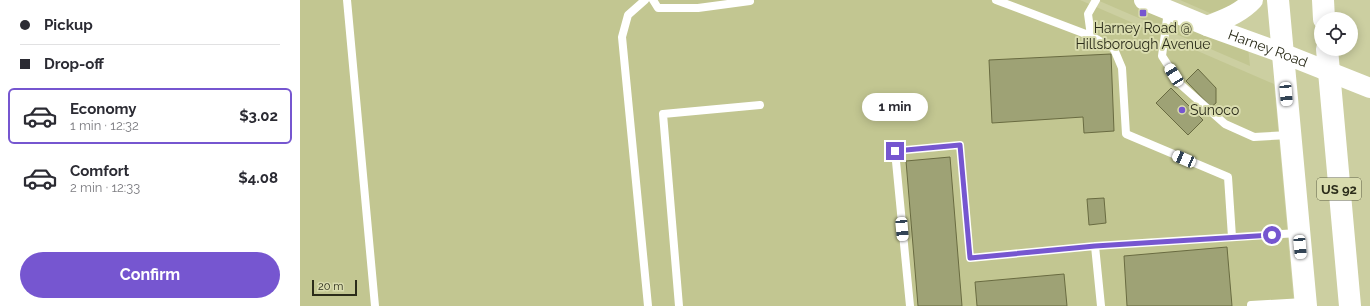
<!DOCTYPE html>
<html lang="en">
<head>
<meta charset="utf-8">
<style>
  body { margin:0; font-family:Raleway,sans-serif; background:#f7f7f7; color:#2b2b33; height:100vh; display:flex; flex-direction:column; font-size:15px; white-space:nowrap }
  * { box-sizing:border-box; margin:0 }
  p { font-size:13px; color:#7c7c81 }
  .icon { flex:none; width:22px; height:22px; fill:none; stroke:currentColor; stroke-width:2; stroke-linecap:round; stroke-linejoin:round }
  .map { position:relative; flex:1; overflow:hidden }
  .sheet { display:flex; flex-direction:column; background:#fff; width:300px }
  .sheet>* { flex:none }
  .guide { display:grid; align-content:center; height:88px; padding:0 20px; background:#fff }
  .fabs { position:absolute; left:1014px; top:12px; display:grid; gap:8px }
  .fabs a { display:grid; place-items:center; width:44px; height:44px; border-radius:50%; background:#fff; box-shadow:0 2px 10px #0003; font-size:20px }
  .scale { position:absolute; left:12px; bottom:10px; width:45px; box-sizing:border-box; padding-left:4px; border:2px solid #2b2c1a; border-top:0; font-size:11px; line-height:14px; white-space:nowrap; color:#2b2c1a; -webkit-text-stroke:3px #d9dcae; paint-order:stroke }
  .end { position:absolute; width:18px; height:18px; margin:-9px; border:5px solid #7656d0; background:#fff; box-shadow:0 0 0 2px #fff }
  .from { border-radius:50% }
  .bubble { position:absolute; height:28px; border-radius:14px; background:#fff; box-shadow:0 2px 10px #0003; font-size:13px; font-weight:700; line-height:28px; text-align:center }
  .car { position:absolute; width:12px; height:24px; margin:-12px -6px; border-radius:5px; box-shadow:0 0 3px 1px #0007; background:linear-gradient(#fff 24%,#345 0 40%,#fff 0 76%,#345 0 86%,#fff 0) }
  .guide b { display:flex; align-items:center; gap:14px; height:38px; font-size:15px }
  .guide b+b { border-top:1px solid #e1e1e2 }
  .guide i { width:10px; height:10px; background:#2b2b33 }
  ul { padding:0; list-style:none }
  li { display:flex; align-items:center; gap:12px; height:56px; margin:0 8px 6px; padding:0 12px; border:2px solid transparent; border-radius:6px }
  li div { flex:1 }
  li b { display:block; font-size:15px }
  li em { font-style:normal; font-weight:700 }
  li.active { border-color:#7656d0 }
  li>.icon { width:36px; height:36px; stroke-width:1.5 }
  .primary-button { display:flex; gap:8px; margin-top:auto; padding:8px 20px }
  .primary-button a { flex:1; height:46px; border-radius:24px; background:#7656d0; color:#fff; font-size:16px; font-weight:700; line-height:46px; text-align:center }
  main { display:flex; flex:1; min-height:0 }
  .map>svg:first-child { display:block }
  .built { fill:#c2c691 }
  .building { fill:#9ea275; stroke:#696b41 }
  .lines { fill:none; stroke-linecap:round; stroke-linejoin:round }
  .service { stroke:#fff; stroke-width:8 }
  .tertiary { stroke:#fff; stroke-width:20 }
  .primary { stroke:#fff; stroke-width:22 }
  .route { stroke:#7656d0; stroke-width:5 }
  .poi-dot { fill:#7656d0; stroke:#d9dcae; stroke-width:1.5 }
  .labels { text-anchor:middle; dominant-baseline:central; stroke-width:4; stroke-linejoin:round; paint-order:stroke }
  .shield { fill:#d9dcae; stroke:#5f6146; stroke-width:1 }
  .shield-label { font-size:13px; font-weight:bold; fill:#2b2c1a }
  .poi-label { font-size:14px; fill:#2b2c1a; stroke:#d9dcae }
  .street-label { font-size:14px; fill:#2b2c1a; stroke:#d9dcae }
</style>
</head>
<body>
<main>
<section class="sheet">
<div class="guide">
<b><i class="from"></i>Pickup</b>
<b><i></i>Drop-off</b>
</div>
<ul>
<li class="active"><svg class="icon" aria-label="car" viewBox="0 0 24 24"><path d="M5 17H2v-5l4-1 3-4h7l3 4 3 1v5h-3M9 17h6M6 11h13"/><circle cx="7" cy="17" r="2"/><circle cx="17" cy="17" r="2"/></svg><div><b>Economy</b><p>1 min · 12:32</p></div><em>$3.02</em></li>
<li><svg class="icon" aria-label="car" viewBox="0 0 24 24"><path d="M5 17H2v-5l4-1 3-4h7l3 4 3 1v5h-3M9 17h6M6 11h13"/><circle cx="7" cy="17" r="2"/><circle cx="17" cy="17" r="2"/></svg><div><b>Comfort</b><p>2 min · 12:33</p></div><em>$4.08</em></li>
</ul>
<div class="primary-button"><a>Confirm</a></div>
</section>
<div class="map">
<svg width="1070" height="306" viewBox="0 0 1070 306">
  <rect width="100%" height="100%" fill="#cccfa1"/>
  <path class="built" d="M 0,0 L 780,0 L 974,84 L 994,306 L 0,306 Z
    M 797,0 L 839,0 L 948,47 L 950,66 Z
    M 880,0 L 942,0 L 929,9 L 910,13 Z"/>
  <path class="building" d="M 811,54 L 814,131 L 784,133 L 783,117 L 692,123 L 689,60 Z
    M 898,69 L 916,88 L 916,103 L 911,107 L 886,81 Z
    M 871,88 L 903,120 L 888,135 L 856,103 Z
    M 650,157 L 662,306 L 618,306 L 606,161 Z
    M 804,198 L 806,223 L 789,225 L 787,199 Z
    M 927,247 L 932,306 L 827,306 L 824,256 Z
    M 764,274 L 767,306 L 677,306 L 675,282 Z"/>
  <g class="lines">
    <path class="service" d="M 47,0 L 75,306
      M 345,0 L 328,15 L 322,37 L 348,306
      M 353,0 L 358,8 L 398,8 L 450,1
      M 696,0 L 791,36
      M 796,0 L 788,14 L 791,36 L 814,49 L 822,68 L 826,134 L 928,177 L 932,237
      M 868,11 L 862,56 L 880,84 L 925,124 L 954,137 L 989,135
      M 795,246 L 801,306
      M 379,306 L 363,114 L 460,105
      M 610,306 L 595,151 L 660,145 L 670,258 L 795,246 L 998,233
      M 951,306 L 951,305 L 1004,302"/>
    <g class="tertiary">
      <path id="s1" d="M 844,0 L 907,26 L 982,53 L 1070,88"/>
      <path d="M 907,26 C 924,19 940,14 953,0"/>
    </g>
    <path class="primary" d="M 978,0 L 1006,306
      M 1023,0 L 1024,19
      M 1027,49 L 1050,306"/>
  </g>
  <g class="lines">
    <path class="route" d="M 595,151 L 660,145 L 670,258 L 795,246 L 972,235"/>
  </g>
  <g class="poi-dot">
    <rect x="839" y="9" width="8" height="8" rx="2"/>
    <circle cx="882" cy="110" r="4"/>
  </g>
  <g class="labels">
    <rect class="shield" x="1017" y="178" width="44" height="22" rx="3"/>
    <g class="shield-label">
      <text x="1039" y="189">US 92</text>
    </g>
    <g class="poi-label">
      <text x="843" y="28">Harney Road @<tspan x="843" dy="16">Hillsborough Avenue</tspan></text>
      <text x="890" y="110" text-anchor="start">Sunoco</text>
    </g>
    <g class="street-label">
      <text stroke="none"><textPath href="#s1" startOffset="133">Harney Road</textPath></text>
    </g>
  </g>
</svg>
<div class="fabs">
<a><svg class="icon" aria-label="locate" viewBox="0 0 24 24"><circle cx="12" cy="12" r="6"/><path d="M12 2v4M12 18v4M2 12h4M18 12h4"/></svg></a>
</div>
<div class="scale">20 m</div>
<i class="end from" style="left:972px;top:235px"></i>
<i class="end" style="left:595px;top:151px"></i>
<div class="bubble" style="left:562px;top:93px;width:66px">1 min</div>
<i class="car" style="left:874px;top:75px;rotate:328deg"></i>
<i class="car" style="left:986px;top:94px;rotate:175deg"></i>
<i class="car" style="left:884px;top:159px;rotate:293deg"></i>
<i class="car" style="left:602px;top:229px;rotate:175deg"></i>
<i class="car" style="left:1000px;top:247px;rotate:175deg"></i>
</div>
</main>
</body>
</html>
